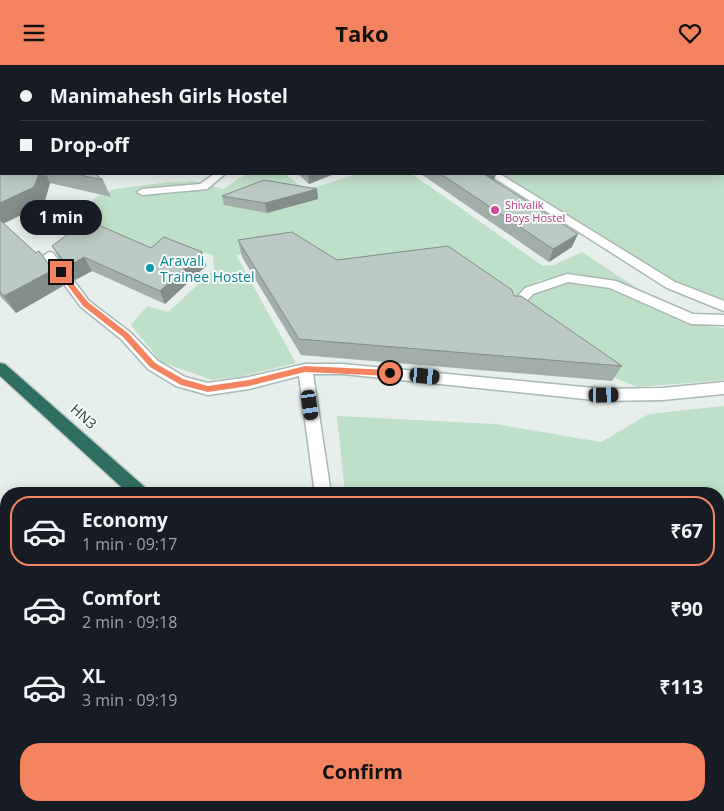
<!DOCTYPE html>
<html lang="en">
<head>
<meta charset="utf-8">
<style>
  body { margin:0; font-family:"Open Sans",sans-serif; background:#20242c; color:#f1f3f6; height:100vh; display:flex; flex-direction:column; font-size:19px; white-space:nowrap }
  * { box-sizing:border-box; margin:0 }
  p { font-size:16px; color:#9ea1a6 }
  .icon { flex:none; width:28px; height:28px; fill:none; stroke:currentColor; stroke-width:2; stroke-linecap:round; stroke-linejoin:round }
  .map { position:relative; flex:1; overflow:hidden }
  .drawer { position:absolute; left:0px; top:422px; width:725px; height:324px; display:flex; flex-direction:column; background:#171b24; border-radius:20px 20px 0 0; box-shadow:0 2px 12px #0003 }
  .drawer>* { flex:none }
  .banner { position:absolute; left:0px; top:0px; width:725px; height:110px; box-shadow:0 2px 12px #0003; display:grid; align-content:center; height:110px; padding:0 20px; background:#171b24 }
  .end { position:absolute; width:22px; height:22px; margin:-11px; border:6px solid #f4845f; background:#111; box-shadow:0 0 0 2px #111 }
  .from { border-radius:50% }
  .bubble { position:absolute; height:35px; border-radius:18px; background:#171b24; box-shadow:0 2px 12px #0003; font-size:16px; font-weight:700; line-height:35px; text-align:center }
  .car { position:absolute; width:15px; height:30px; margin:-15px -8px; border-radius:6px; box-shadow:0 0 4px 1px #0007; background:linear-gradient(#222 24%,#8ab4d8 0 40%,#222 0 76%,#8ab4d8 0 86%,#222 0) }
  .banner b { display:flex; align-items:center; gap:18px; height:48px; font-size:19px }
  .banner b+b { border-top:1px solid #363941 }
  .banner i { width:12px; height:12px; background:#f1f3f6 }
  ul { padding:9px 0 0; list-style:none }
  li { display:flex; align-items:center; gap:15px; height:70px; margin:0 10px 8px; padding:0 10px; border:2px solid transparent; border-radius:20px }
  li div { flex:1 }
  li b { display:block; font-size:19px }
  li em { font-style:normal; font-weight:700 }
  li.on { border-color:#f4845f }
  li>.icon { width:45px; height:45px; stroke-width:1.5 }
  .cta { display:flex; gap:10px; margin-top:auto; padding:10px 20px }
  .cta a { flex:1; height:58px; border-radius:20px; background:#f4845f; color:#111; font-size:20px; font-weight:700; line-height:58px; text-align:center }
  header { display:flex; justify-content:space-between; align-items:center; height:65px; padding:0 20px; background:#f4845f; color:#111; font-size:22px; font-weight:700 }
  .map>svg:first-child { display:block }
  .green { fill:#bfe0c8 }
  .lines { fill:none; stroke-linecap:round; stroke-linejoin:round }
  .minor-casing { stroke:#a8b8b2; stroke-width:3 }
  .highway-casing { stroke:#c2cac8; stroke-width:3 }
  .minor { fill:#fff; fill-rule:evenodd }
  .highway { fill:#2f6f62; fill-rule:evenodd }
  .wall { fill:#a1aea9 }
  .shaded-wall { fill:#838d89 }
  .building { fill:#bbcac4; stroke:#838d89 }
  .route { fill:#f4845f }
  .hotel-dot { fill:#d1479c; stroke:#f7fbf9; stroke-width:2 }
  .culture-dot { fill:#0f9aa8; stroke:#f7fbf9; stroke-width:2 }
  .labels { text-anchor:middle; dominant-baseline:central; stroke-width:4; stroke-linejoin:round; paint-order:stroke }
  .far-hotel-label { font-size:11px; fill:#b23c85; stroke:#f7fbf9; text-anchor:start }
  .culture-label { font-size:14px; fill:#0d838f; stroke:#f7fbf9; text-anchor:start }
  .street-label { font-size:14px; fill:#24423a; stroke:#f7fbf9 }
</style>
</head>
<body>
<header><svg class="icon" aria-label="menu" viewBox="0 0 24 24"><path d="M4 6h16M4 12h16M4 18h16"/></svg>Tako<svg class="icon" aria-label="heart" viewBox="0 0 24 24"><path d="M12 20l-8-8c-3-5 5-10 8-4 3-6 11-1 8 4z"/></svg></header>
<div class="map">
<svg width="724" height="746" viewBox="0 0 724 746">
  <rect width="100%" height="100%" fill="#e6efeb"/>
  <path class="green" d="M 391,0 L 573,0 L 589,1 L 392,1 Z
    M 724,11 L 724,239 L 692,231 L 485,109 L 724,109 Z
    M 246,109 L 285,109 L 303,123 L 320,121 L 356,109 L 412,109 L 543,201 L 554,200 L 582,187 L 646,229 L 586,212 L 539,215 L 509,237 L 341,207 L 298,181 L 236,190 L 296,298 L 243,311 L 212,315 L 161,297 L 131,260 L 147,241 L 168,247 L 214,205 L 213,190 L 173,180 L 151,189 L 65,184 L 64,161 L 96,132 L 114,124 L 169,117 L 195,116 L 223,124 Z
    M 570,217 L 610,222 L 697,260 L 724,263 L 724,315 L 638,322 L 615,313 L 570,279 L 519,246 L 535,229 Z
    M 724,341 L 724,484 L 719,486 L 719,429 L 345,429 L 337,351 L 495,359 L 601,377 L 649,349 Z
    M 724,538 L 724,697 L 719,695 L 719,540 Z"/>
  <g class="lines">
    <g class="minor-casing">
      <path id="minor" d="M 365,0 L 376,0 L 376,1 L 366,1 Z
        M 214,109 L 225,109 L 207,124 L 142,130 L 137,127 L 142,124 L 200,119 Z
        M 488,109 L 500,109 L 675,217 L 724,236 L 724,246 L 667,223 Z
        M 49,187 L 53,188 L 89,236 L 131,268 L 158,296 L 185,312 L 208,318 L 249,312 L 305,299 L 343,299 L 604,324 L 662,323 L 724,317 L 724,329 L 662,335 L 604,336 L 343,309 L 313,309 L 331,429 L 315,429 L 299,311 L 249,324 L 208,330 L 176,321 L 148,304 L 121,274 L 81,242 L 43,191 Z
        M 567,209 L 616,216 L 693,249 L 724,250 L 724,260 L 691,259 L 610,223 L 568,217 L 533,229 L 518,246 L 510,246 L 508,243 L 510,240 L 525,223 Z
        M 724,500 L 724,519 L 719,521 L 719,503 Z
        M 393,740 L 415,740 L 415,746 L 393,746 Z"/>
    </g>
    <g class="highway-casing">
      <path id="highway" d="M 0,60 L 1,60 L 1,66 L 0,66 Z
        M 0,298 L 5,299 L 147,424 L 149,429 L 129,429 L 0,311 Z
        M 278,740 L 300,740 L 302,746 L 280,746 Z"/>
    </g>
    <use href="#minor" class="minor"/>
    <use href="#highway" class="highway"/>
  </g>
  <path class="wall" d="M 0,84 L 1,109 L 95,109 L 103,115 L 111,132 L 50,118 L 44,139 L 3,159 L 53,205 L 63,221 L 16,248 L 0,231 Z
    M 298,109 L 334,109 L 309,119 Z
    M 421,109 L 496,109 L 494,115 L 572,182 L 549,197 Z
    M 317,124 L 318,134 L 267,148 L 224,140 L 222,131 Z
    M 238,175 L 514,231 L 622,301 L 612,316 L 301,290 L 242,192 Z
    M 52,181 L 151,183 L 202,187 L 206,201 L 165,239 L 92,206 L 75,215 L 60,195 Z
    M 624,740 L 686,740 L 686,746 L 623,746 Z"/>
  <path class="shaded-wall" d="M 39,109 L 46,109 L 50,118 L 44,139 L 0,160 L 0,138 Z
    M 308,109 L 334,109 L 309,119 Z
    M 485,109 L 496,109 L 494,115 L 482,122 Z
    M 317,124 L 318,134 L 267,148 L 265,138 Z
    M 578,169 L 572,182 L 549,197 L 553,184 Z
    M 202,187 L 206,201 L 165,239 L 160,226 Z
    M 84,192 L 92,206 L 75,215 L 68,201 Z
    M 53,205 L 63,221 L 16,248 L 4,231 Z"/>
  <path class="building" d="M 0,84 L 1,84 L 1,109 L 39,109 L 34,122 L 0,138 Z
    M 76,109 L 95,109 L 103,115 Z
    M 441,109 L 485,109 L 484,109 L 578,169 L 553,184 Z
    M 264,115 L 317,124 L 265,138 L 222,131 Z
    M 0,155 L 36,188 L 39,186 L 53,205 L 4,231 L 0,227 Z
    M 87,155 L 151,183 L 164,172 L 202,187 L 160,226 L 84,192 L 68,201 L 52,181 Z
    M 292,167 L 337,195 L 448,181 L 512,225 L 514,231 L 521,231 L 622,301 L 299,274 L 238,175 Z
    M 641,740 L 686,740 L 686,746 L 640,746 Z"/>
  <path class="route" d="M 59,206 L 63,206 L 88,237 L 129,269 L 155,298 L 183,314 L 208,321 L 249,315 L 305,301 L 390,305 L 393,308 L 390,311 L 305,307 L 249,321 L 208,327 L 181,320 L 150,302 L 123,272 L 83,241 L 59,209 Z"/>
  <circle class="hotel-dot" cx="495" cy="145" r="5"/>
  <circle class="culture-dot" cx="150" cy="203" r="5"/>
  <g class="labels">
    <g class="far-hotel-label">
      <text x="505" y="139">Shivalik<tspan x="505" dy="13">Boys Hostel</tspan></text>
    </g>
    <g class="culture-label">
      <text x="160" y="195">Aravali<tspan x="160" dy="16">Trainee Hostel</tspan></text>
    </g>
    <g class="street-label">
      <text transform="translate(84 351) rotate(42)">HN3</text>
    </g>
  </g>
</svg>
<i class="end from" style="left:390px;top:308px"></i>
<i class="end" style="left:61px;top:207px"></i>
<div class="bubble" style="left:20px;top:135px;width:82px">1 min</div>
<i class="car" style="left:425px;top:311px;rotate:96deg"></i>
<i class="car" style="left:604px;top:330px;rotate:89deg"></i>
<i class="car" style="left:310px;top:340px;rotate:172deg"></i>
<div class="banner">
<b><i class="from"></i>Manimahesh Girls Hostel</b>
<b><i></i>Drop-off</b>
</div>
<section class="drawer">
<ul>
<li class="on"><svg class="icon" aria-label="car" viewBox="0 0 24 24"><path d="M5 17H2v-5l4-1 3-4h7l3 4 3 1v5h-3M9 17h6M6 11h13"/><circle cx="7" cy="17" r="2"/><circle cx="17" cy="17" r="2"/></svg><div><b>Economy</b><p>1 min · 09:17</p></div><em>₹67</em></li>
<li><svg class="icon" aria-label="car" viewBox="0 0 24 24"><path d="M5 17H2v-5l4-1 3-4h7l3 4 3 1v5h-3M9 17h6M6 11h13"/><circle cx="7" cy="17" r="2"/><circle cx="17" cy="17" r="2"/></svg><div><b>Comfort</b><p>2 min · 09:18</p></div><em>₹90</em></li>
<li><svg class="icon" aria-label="car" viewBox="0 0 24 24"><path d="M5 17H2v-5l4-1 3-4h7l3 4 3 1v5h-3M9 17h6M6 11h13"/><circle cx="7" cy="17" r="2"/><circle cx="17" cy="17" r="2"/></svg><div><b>XL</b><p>3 min · 09:19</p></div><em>₹113</em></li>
</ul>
<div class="cta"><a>Confirm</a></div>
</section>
</div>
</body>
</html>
